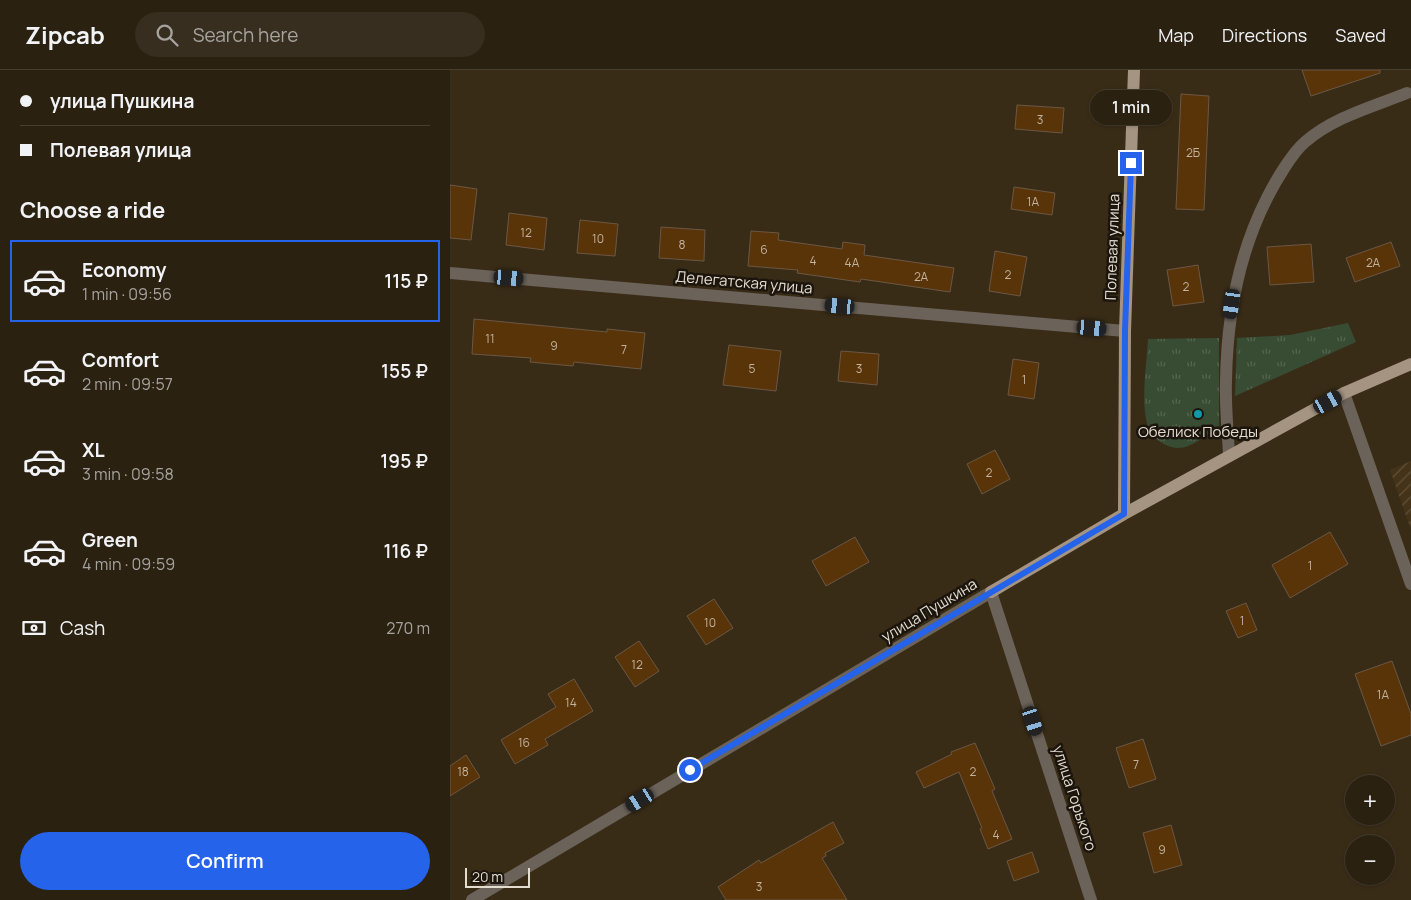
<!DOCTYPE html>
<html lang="en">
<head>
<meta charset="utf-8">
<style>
  body { margin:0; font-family:Manrope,sans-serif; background:#372e1f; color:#f1f3f6; height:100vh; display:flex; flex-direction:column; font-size:19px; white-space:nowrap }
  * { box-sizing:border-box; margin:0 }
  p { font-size:16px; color:#a6a39f }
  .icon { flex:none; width:28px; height:28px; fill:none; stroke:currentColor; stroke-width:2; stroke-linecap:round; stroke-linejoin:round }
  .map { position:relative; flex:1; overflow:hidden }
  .details { display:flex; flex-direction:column; background:#2b2111; width:450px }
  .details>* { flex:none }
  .banner { display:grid; align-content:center; height:110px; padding:0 20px; background:#2b2111 }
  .fabs { position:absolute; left:895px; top:705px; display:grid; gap:10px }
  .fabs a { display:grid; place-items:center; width:50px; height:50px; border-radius:50%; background:#2b2111; box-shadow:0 1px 4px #0004,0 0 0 1px #473e31; font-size:25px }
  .scale { position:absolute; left:15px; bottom:12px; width:65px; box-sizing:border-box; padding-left:5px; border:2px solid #e5dcd0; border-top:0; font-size:14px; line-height:18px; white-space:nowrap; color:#e5dcd0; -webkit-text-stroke:4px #1b150d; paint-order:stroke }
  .end { position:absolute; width:22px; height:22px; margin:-11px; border:6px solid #2563eb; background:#fff; box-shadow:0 0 0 2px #fff }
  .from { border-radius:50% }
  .bubble { position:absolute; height:35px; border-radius:18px; background:#2b2111; box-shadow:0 1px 4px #0004,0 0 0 1px #473e31; font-size:16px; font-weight:600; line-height:35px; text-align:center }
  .car { position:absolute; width:15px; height:30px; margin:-15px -8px; border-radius:6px; box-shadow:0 0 4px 1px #0007; background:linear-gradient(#222 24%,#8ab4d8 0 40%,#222 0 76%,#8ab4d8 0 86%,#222 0) }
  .banner b { display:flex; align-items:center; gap:18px; height:48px; font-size:19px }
  .banner b+b { border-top:1px solid #473e31 }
  .banner i { width:12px; height:12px; background:#f1f3f6 }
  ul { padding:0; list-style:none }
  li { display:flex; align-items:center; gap:15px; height:82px; margin:0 10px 8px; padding:0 10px; border:2px solid transparent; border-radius:0px }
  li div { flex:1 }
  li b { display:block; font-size:19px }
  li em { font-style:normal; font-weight:600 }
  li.active { border-color:#2563eb }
  li>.icon { width:45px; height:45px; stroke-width:1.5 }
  h2 { padding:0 20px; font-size:22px; line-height:60px }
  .pay { display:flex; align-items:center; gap:12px; height:55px; padding:0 20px; font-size:19px }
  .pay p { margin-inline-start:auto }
  .primary-button { display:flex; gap:10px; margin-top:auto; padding:10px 20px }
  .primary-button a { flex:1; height:58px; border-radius:30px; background:#2563eb; color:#fff; font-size:20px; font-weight:600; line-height:58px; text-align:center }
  header { display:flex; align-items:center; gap:30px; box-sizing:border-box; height:70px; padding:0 25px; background:#2b2111; border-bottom:1px solid #473e31 }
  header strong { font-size:24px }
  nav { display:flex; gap:28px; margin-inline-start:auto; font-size:18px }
  .search { width:350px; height:45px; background:#372e1f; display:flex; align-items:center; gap:12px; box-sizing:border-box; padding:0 18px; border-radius:28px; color:#a6a39f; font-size:19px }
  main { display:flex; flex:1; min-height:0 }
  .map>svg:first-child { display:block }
  .industrial { fill:url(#industrial-furrows) }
  .grass { fill:url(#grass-tufts) }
  .building { fill:#593409; stroke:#6b5745 }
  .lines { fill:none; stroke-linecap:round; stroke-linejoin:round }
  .minor { stroke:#6b6259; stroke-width:12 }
  .major { stroke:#a69483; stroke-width:12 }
  .route { stroke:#2563eb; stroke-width:6 }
  .culture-dot { fill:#0f9aa8; stroke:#1b150d; stroke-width:2 }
  .labels { text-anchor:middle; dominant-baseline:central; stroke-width:5; stroke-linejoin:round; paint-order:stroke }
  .number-label { font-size:12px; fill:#c2b29e }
  .street-label { font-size:15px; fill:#e5dcd0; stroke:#1b150d }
  .poi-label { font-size:15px; fill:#e5dcd0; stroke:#1b150d }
</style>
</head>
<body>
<header>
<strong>Zipcab</strong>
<div class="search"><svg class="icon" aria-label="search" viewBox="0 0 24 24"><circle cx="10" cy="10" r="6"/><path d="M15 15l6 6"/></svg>Search here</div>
<nav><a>Map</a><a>Directions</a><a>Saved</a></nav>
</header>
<main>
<section class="details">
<div class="banner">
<b><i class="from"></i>улица Пушкина</b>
<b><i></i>Полевая улица</b>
</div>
<h2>Choose a ride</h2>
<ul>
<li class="active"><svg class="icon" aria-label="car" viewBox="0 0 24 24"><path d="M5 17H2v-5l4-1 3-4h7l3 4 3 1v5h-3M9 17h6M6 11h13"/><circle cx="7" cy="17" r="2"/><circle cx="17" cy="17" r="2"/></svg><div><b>Economy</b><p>1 min · 09:56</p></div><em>115 ₽</em></li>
<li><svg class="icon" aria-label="car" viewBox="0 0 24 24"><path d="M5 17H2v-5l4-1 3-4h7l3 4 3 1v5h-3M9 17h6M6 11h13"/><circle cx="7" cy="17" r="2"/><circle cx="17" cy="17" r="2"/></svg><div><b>Comfort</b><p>2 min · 09:57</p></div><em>155 ₽</em></li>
<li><svg class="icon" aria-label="car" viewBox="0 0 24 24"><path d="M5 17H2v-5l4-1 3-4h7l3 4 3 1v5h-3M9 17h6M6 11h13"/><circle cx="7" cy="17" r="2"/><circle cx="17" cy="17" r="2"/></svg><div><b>XL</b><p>3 min · 09:58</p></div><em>195 ₽</em></li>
<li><svg class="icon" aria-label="car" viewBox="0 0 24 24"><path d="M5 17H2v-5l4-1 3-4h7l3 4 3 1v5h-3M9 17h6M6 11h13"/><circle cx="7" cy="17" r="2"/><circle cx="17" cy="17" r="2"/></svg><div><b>Green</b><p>4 min · 09:59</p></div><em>116 ₽</em></li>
</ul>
<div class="pay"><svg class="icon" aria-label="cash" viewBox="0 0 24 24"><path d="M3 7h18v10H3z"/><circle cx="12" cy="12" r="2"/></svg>Cash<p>270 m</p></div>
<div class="primary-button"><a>Confirm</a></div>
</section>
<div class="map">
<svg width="961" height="830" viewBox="0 0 961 830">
  <defs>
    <pattern id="industrial-furrows" width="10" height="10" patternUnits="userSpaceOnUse" patternTransform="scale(1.25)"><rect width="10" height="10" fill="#443319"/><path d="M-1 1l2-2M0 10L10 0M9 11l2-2" fill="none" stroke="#5f5039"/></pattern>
    <pattern id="grass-tufts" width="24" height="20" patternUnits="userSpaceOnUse" patternTransform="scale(1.25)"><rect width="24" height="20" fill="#374c33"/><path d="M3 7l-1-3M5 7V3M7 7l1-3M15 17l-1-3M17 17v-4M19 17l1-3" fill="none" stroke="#546550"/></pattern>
  </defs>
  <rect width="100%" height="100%" fill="#392c17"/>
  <path class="industrial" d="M 961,391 L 961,460 L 940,400 Z"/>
  <path class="grass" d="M 898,253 L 906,272 L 785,326 L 787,268 L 840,265 Z
    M 769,268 L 769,356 C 758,364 742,378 728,378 C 723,378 718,376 714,374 C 708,371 703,366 700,361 C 689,340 697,293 698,269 Z"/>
  <path class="building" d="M 852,0 L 930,0 L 930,3 L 861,26 Z
    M 731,24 L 759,26 L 754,140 L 726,139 Z
    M 567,35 L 614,38 L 612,63 L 565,59 Z
    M 0,115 L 27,119 L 21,170 L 0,168 Z
    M 564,117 L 605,123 L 602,145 L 561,139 Z
    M 59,143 L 97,148 L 94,180 L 56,175 Z
    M 130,150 L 168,154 L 165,186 L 127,183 Z
    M 211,157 L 255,160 L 254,191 L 209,188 Z
    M 301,161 L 329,163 L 328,170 L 392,179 L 393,172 L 415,175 L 414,185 L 504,198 L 500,222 L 411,209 L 410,212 L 347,203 L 348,200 L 298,196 Z
    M 941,172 L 950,196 L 905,212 L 896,188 Z
    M 861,174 L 864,212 L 820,215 L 817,177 Z
    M 545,181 L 577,187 L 570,226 L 539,221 Z
    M 748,195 L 754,232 L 723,236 L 717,200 Z
    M 24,249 L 157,262 L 157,259 L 195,263 L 191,299 L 124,292 L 123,296 L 80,292 L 81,288 L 22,284 Z
    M 279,275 L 331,281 L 326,321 L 273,315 Z
    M 391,281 L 429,284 L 427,315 L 388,311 Z
    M 563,289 L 589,293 L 584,329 L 558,325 Z
    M 545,380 L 560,409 L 532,424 L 517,394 Z
    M 880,462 L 898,494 L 840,528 L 822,495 Z
    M 405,467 L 419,492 L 376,516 L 362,491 Z
    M 264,529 L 283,558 L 256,575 L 237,546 Z
    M 796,533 L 807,560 L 788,568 L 776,541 Z
    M 189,571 L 209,601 L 185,617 L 165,587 Z
    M 942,591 L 961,644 L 961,665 L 931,676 L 905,604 Z
    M 124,609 L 143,641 L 95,669 L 98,675 L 65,694 L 51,670 L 106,637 L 98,624 Z
    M 693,669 L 706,709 L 679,718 L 666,678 Z
    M 525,673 L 545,719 L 542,721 L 562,769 L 538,779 L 530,759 L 532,758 L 509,702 L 474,718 L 466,702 L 502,684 L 501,682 Z
    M 16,685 L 30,707 L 0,726 L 0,696 Z
    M 383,752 L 394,773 L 375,783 L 376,786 L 372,788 L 397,830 L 276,830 L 268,817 L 309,790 L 311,793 Z
    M 721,755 L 732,795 L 704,803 L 693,763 Z
    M 582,782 L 589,802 L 564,811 L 557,791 Z"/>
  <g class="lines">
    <path class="minor" d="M 0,203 L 675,261
      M 894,323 L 961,514
      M 779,386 C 778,361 775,336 776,311 C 777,247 788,185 817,128 C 825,112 842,83 855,72 C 884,47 922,37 957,23
      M 22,830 L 541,522 L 641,830"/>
    <path class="major" d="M 674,444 L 675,261 L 684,0
      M 541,522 L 674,444 L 894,323 L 961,294"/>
  </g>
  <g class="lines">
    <path class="route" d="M 240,700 L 674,444 L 675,261 L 681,93"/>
  </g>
  <circle class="culture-dot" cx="748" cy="344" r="5"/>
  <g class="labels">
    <g class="number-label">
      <text x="590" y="49">3</text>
      <text x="743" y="82">2Б</text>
      <text x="583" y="131">1А</text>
      <text x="76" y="162">12</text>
      <text x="148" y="168">10</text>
      <text x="232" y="174">8</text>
      <text x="314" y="179">6</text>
      <text x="363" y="190">4</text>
      <text x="402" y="192">4А</text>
      <text x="923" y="192">2А</text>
      <text x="558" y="204">2</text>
      <text x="471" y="206">2А</text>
      <text x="736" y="216">2</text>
      <text x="40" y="268">11</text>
      <text x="104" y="275">9</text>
      <text x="174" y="279">7</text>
      <text x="302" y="298">5</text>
      <text x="409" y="298">3</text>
      <text x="574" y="309">1</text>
      <text x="539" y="402">2</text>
      <text x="860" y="495">1</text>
      <text x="792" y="550">1</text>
      <text x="260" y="552">10</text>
      <text x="187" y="594">12</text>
      <text x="933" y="624">1А</text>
      <text x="121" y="632">14</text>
      <text x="74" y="672">16</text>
      <text x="686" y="694">7</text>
      <text x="13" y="701">18</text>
      <text x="523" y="701">2</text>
      <text x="546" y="764">4</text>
      <text x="712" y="779">9</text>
      <text x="309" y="816">3</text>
    </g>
    <g class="street-label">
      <text transform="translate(662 177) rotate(-88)">Полевая улица</text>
      <text transform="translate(294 212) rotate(5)">Делегатская улица</text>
      <text transform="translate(479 540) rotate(-31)">улица Пушкина</text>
      <text transform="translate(625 728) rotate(72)">улица Горького</text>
    </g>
    <g class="poi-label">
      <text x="748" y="361">Обелиск Победы</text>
    </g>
  </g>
</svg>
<div class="fabs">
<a>+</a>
<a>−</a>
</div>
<div class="scale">20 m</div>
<i class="end from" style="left:240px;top:700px"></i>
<i class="end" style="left:681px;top:93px"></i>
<div class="bubble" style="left:640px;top:20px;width:82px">1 min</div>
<i class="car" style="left:59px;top:208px;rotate:95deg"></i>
<i class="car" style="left:782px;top:234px;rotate:188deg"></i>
<i class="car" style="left:390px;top:236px;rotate:275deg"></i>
<i class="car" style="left:642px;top:258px;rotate:95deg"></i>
<i class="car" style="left:878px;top:332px;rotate:61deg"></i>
<i class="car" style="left:583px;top:651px;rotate:162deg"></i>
<i class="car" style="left:190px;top:730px;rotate:239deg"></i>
</div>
</main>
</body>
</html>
